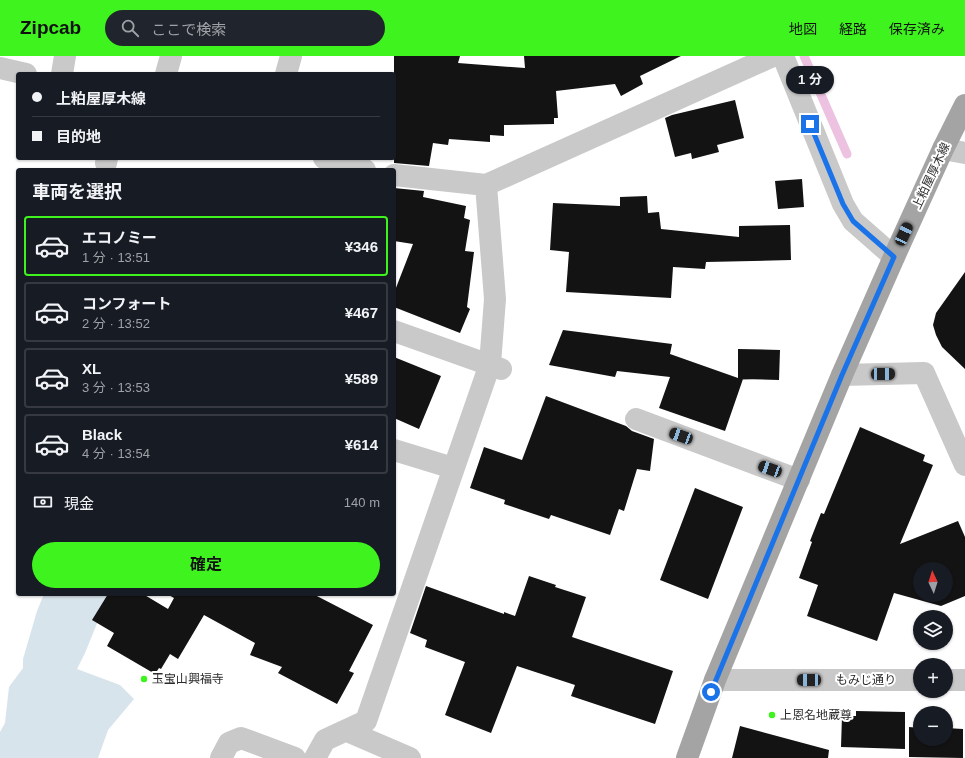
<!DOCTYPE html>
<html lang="ja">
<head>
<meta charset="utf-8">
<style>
  body { margin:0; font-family:Arial,"Noto Sans JP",sans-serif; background:#20242c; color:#f1f3f6; height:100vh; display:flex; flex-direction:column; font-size:15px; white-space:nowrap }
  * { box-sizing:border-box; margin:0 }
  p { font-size:13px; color:#9ea1a6 }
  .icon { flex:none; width:22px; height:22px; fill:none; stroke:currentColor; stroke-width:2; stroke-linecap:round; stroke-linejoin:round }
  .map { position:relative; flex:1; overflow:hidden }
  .details { position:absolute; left:16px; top:112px; width:380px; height:428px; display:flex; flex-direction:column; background:#171b24; border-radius:4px; box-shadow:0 1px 3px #0004 }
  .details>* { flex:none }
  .top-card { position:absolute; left:16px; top:16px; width:380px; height:88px; border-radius:4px; box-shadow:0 1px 3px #0004; display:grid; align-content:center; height:88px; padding:0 16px; background:#171b24 }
  .needle { width:26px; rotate:356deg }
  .tools { position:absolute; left:913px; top:506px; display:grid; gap:8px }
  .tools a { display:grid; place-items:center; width:40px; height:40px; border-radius:50%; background:#171b24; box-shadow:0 1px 3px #0004; font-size:20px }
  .end { position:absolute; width:18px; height:18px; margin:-9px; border:5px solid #1a73e8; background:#fff; box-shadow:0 0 0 2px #fff }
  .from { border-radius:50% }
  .bubble { position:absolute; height:28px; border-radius:14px; background:#171b24; box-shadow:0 1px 3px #0004; font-size:13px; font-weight:700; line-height:28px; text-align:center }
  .car { position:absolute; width:12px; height:24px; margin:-12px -6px; border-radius:5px; box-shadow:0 0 3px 1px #0007; background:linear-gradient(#222 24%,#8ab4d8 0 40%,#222 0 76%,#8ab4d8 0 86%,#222 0) }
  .top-card b { display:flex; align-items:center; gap:14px; height:38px; font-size:15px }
  .top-card b+b { border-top:1px solid #363941 }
  .top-card i { width:10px; height:10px; background:#f1f3f6 }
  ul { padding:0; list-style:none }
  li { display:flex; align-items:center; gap:12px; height:60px; margin:0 8px 6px; padding:0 8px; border:2px solid #363941; border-radius:4px }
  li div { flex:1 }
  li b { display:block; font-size:15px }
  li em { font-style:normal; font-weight:700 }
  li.on { border-color:#3ef31e }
  li>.icon { width:36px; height:36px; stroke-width:1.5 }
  h2 { padding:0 16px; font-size:18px; line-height:48px }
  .pay { display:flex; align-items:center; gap:10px; height:44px; padding:0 16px; font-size:15px }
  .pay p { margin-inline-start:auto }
  .primary-button { display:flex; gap:8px; margin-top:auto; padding:8px 16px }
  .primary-button a { flex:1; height:46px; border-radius:24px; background:#3ef31e; color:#111; font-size:16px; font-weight:700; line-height:46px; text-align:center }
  header { display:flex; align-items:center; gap:24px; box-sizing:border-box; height:56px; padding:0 20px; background:#3ef31e; color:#111 }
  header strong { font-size:19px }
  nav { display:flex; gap:22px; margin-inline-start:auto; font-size:14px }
  .search { width:280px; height:36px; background:#20242c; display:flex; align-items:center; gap:10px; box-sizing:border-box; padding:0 14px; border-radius:22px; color:#9ea1a6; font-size:15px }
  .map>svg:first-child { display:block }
  .green { fill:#d8e4eb }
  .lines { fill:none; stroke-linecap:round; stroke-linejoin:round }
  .stream { stroke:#edc2e0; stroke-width:9 }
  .building { fill:#131313; fill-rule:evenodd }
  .minor { stroke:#c9c9c9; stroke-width:22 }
  .major { stroke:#a4a4a4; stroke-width:22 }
  .route { stroke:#1a73e8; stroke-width:5 }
  .poi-dot { fill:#3ef31e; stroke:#fff; stroke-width:1.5 }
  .labels { text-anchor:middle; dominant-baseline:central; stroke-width:4; stroke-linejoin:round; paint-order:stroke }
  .street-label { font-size:12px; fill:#2c2c2c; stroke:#fff }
  .poi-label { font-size:12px; fill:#2c2c2c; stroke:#fff; text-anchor:start }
</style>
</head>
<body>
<header>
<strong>Zipcab</strong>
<div class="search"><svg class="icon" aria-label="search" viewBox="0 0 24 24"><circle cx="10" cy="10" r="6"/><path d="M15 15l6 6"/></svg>ここで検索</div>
<nav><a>地図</a><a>経路</a><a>保存済み</a></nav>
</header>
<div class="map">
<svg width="965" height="702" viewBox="0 0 965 702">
  <rect width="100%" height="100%" fill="#fff"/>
  <path class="green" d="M 44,538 L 109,538 L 85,597 L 77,613 L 120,629 L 134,643 L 108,674 L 98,702 L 0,702 L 0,676 L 5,667 L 9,631 L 23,612 L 23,603 L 37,555 Z"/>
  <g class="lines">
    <path class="stream" d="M 804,0 L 847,98"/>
  </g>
  <path class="building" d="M 394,0 L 460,0 L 458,7 L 525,12 L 524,0 L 681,0 L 640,20 L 643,28 L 621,40 L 615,28 L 556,35 L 558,62 L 554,62 L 554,68 L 504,69 L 504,80 L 490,79 L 490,86 L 449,83 L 448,89 L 433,87 L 429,110 L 394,107 Z
    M 735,44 L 744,82 L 717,89 L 719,96 L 692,103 L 691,97 L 675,101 L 665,62 L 672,59 Z
    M 802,123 L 804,151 L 778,153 L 775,125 Z
    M 394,132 L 424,135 L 423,141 L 466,150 L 464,162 L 470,164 L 465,195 L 474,196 L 467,251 L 470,253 L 460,277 L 394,251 L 394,237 L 413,188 L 394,185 Z
    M 647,140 L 648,157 L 659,156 L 661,173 L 739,181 L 739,170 L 790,169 L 791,204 L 706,206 L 705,213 L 673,211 L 671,242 L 566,236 L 569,196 L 550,194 L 553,147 L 620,150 L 620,141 Z
    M 965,216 L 965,313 L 942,291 L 936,279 L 933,269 L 936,257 Z
    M 563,274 L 672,288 L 670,298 L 738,322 L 738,293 L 780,294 L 779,324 L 741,323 L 743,323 L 725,375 L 659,352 L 670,321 L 617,315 L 615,321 L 549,309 Z
    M 394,301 L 441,320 L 419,373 L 394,362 Z
    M 546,340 L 626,370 L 632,375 L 654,383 L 650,415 L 637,413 L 624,455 L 619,453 L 610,479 L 551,459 L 549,463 L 504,448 L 505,444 L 470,432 L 484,391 L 522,404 Z
    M 860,371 L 925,399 L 923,405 L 933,409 L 900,488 L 958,465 L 965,481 L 965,540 L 941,550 L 894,537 L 877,585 L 807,560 L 818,529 L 799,522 L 812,486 L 810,485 L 821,457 L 824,458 ZM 920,513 L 946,513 L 946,539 L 920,539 Z
    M 695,432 L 743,451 L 708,543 L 660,524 Z
    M 529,520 L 556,529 L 555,531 L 586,541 L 572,581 L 673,615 L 655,668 L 571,640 L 575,629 L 517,610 L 491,677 L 445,659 L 465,606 L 425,591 L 427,584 L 410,577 L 426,530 L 504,558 L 504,556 L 515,560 Z
    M 108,538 L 143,538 L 168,553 L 174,542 L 167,538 L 313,538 L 373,569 L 349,615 L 354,617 L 337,648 L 278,617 L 282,611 L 250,599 L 255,587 L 204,559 L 178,603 L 170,598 L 161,613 L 159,612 L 155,618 L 107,590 L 114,577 L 92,564 Z
    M 856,655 L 905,656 L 905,693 L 841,691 L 842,660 L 856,660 Z
    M 740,670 L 829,694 L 828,702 L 732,702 Z
    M 909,671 L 920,672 L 920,683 L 946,683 L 946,672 L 963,673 L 963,702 L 909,701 Z"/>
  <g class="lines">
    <path class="minor" d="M 783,0 L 843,148 L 853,165 L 894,201
      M 0,12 L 26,18
      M 62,18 L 65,0
      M 166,18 L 171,0
      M 286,18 L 291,0
      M 943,93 L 965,97
      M 324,102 L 365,114
      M 106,107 L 107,102
      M 394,119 L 486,129 L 773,0
      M 394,275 L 501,313
      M 842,319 L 924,317 L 965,409
      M 636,363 L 799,424
      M 394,394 L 453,412
      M 715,624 L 920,624
      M 946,624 L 965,624
      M 347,675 L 410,702
      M 221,702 L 229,687 L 241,682 L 295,702
      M 315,702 L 325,684 L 366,665 L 490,308 L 495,243 L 486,129"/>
    <path class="major" d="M 687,702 L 715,624 L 842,319 L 894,201 L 943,93 L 965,49"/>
  </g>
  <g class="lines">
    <path class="route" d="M 711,636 L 842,319 L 894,201 L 853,165 L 843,148 L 810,68"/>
  </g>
  <g class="poi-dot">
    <circle cx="144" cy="623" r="4"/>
    <circle cx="772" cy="659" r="4"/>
  </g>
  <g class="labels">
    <g class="street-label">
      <text transform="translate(931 120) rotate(-65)">上粕屋厚木線</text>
      <text x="866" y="624">もみじ通り</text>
    </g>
    <g class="poi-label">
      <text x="152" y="623">玉宝山興福寺</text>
      <text x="780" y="659">上恩名地蔵尊</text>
    </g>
  </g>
</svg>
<div class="tools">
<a><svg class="needle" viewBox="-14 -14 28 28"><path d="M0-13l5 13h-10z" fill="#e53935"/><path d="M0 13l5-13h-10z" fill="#9ea1a6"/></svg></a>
<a><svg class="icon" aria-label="layers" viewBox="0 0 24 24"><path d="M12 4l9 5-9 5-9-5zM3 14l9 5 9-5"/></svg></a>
<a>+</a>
<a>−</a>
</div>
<i class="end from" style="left:711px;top:636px"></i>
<i class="end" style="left:810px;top:68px"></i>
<div class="bubble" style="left:786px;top:10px;width:48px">1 分</div>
<i class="car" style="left:904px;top:178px;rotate:25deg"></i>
<i class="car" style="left:883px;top:318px;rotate:89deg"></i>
<i class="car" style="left:681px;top:380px;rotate:290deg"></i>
<i class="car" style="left:770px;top:413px;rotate:290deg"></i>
<i class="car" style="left:809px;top:624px;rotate:270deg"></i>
<div class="top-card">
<b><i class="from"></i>上粕屋厚木線</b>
<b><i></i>目的地</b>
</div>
<section class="details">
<h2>車両を選択</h2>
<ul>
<li class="on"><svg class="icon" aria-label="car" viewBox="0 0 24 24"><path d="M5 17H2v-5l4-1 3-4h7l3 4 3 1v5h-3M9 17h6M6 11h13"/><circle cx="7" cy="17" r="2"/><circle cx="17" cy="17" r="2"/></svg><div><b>エコノミー</b><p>1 分 · 13:51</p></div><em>¥346</em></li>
<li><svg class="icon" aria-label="car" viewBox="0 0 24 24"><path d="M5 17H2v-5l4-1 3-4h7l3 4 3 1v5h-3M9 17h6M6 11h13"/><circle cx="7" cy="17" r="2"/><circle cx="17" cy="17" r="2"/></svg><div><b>コンフォート</b><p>2 分 · 13:52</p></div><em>¥467</em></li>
<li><svg class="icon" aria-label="car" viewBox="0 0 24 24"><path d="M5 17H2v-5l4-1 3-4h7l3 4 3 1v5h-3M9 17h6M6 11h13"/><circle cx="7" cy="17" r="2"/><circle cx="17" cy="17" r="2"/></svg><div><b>XL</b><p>3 分 · 13:53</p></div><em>¥589</em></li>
<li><svg class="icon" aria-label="car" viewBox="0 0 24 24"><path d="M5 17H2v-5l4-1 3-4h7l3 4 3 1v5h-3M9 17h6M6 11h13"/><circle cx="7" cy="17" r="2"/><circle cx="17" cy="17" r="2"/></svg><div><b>Black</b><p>4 分 · 13:54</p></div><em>¥614</em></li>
</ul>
<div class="pay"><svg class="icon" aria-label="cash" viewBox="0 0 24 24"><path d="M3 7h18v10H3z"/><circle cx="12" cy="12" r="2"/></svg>現金<p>140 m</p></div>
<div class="primary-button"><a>確定</a></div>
</section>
</div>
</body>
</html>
